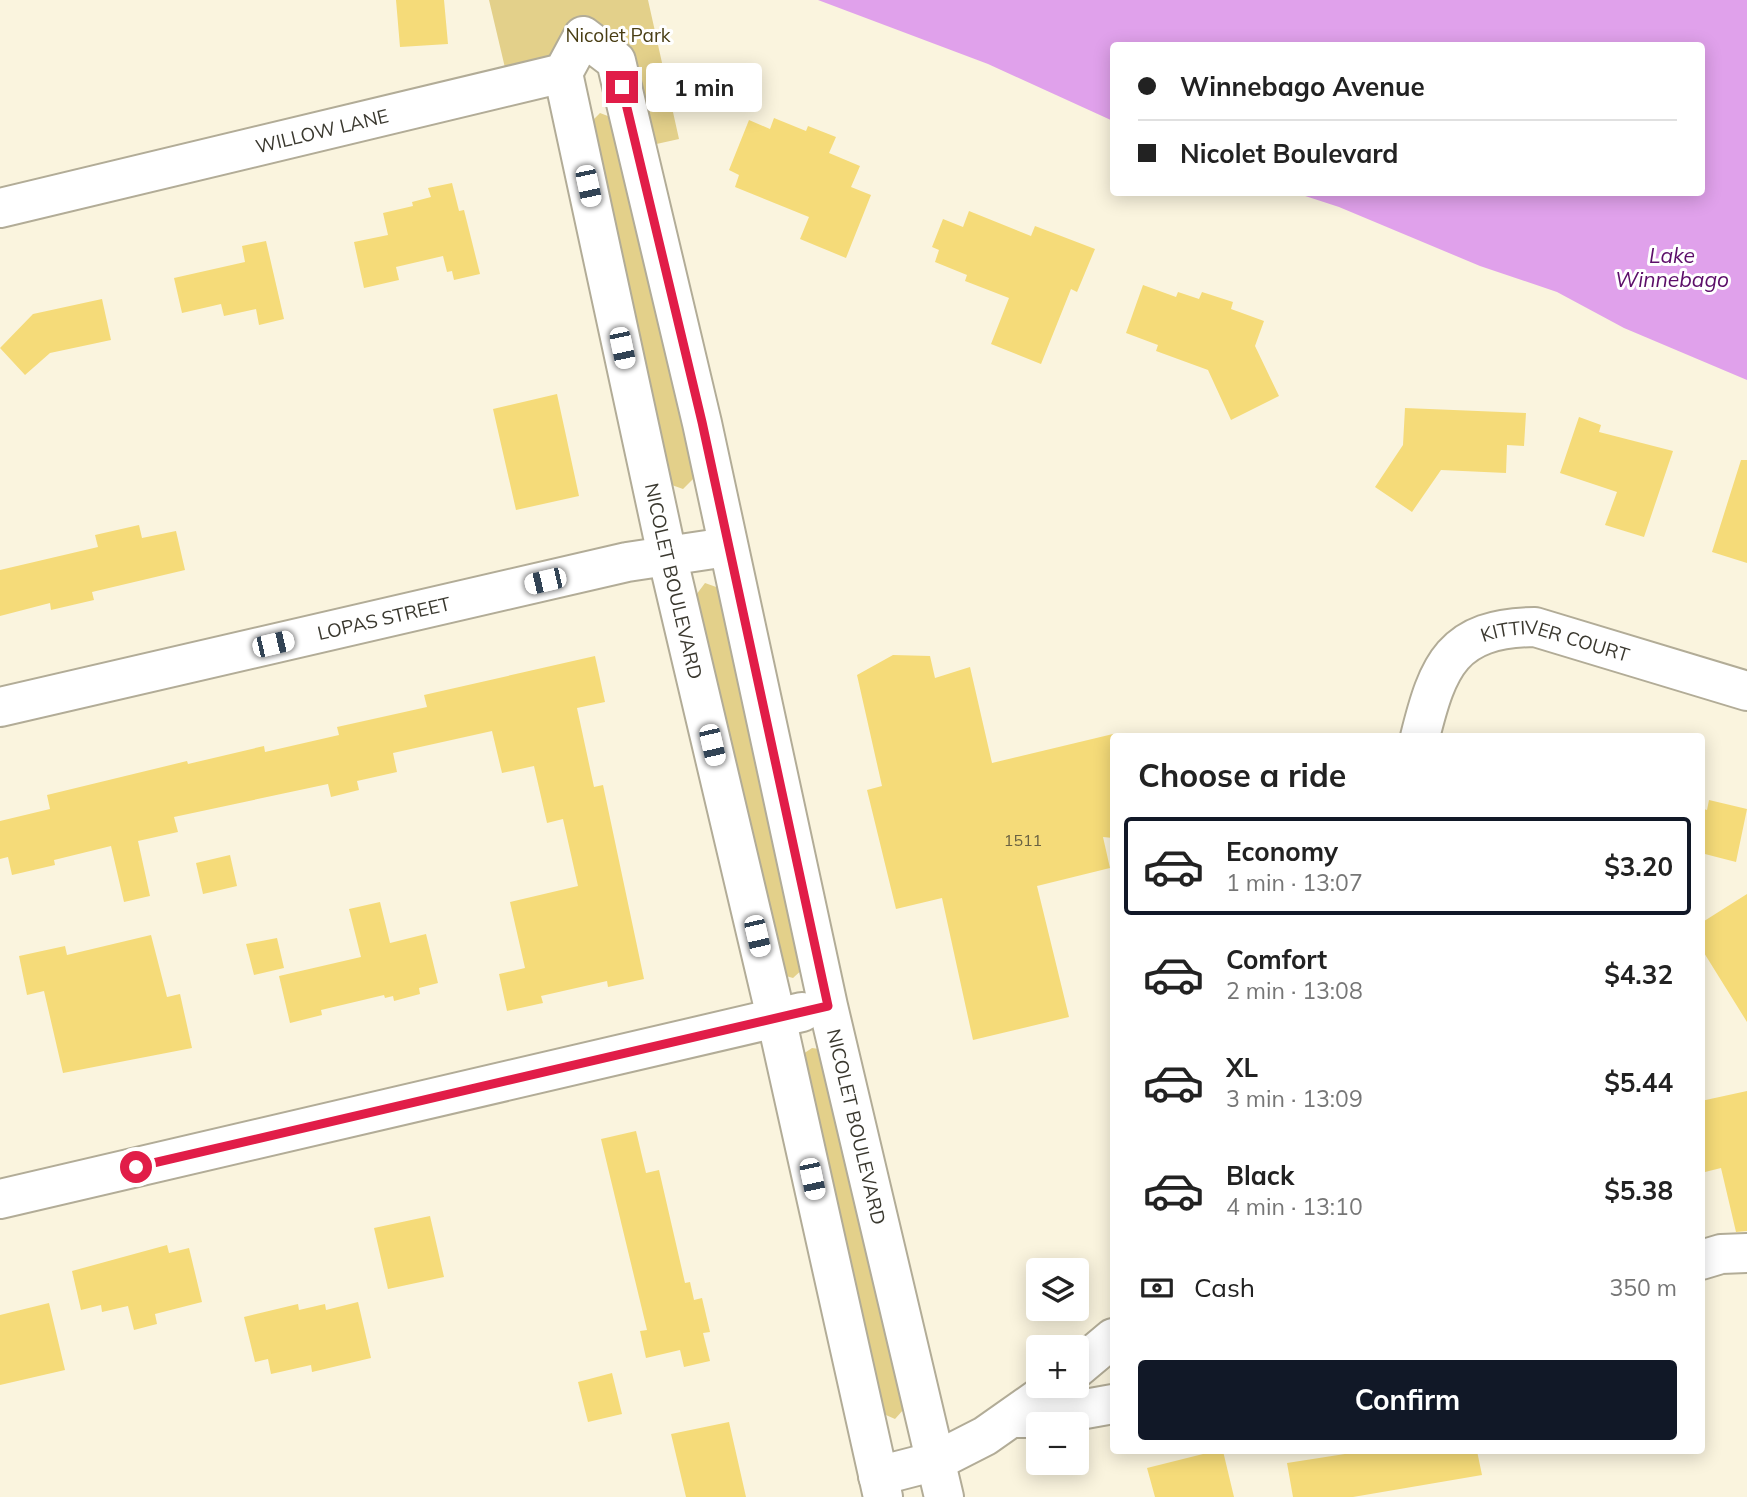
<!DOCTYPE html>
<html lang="en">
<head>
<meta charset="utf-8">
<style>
  body { margin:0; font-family:Mulish,sans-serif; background:#f2f2f2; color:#222; height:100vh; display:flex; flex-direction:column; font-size:26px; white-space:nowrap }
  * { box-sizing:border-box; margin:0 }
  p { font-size:23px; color:#767676 }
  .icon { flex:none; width:38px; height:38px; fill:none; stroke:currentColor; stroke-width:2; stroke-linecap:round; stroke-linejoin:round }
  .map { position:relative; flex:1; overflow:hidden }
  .drawer { position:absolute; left:1110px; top:733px; width:595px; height:721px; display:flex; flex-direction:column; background:#fff; border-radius:7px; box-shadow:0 4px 18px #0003 }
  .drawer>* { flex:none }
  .guide { position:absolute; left:1110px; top:42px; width:595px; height:154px; border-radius:7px; box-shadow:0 4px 18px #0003; display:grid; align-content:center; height:154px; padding:0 28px; background:#fff }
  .tools { position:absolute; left:1026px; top:1258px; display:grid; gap:14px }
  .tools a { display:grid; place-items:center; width:63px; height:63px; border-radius:7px; background:#fff; box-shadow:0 4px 18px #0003; font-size:35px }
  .end { position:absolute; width:32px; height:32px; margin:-16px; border:9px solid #e11d48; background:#fff; box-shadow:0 0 0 4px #fff }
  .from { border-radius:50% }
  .bubble { position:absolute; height:49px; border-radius:7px; background:#fff; box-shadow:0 4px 18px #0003; font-size:23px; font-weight:700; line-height:49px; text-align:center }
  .car { position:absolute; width:21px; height:42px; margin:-21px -10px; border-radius:9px; box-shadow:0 0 5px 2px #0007; background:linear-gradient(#fff 24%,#345 0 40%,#fff 0 76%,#345 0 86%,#fff 0) }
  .guide b { display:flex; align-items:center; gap:24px; height:66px; font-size:26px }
  .guide b+b { border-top:2px solid #e0e0e0 }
  .guide i { width:18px; height:18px; background:#222 }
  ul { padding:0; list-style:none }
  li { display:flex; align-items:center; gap:21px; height:98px; margin:0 14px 10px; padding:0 14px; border:4px solid transparent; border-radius:7px }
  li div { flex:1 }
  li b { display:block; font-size:26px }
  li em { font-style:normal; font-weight:700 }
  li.current { border-color:#111827 }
  li>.icon { width:63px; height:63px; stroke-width:1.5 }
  h2 { padding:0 28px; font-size:32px; line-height:84px }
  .pay { display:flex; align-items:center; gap:18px; height:77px; padding:0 28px; font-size:26px }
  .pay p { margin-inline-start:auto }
  .button { display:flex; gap:14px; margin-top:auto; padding:14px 28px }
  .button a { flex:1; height:80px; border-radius:7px; background:#111827; color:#fff; font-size:28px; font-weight:700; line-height:80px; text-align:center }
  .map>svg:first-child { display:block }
  .green { fill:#e3d08a }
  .water { fill:#e0a1eb }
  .building { fill:#f5db79 }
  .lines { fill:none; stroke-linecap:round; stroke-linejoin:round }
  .minor-casing { stroke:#b2ac97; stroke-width:42 }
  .minor { stroke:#fff; stroke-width:38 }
  .route { stroke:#e11d48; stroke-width:9 }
  .labels { text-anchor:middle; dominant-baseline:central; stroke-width:6; stroke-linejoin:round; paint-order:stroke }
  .number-label { font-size:16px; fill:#696142 }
  .park-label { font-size:19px; fill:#493e14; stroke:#fff }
  .street-label { font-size:19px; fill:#3a382f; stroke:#fff }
  .water-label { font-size:21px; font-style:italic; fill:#5c0e69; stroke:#fff }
</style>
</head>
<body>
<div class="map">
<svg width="1747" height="1497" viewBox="0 0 1747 1497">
  <rect width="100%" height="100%" fill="#faf4de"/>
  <path class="green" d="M 489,0 L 648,0 L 679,139 L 652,145 L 602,66 L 549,64 L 506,72 Z
    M 600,113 L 613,118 L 694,478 L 683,489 L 669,484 L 589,124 Z
    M 705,583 L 719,588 L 805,967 L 793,978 L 786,976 L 696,595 Z
    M 812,1048 L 819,1049 L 904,1409 L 895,1419 L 879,1412 L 803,1054 Z"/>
  <path class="water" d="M 818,0 L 1747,0 L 1747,380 L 1624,328 L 1557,292 L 1480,266 L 1339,207 L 1296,193 L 1701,192 L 1701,46 L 1113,46 L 1113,121 L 988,64 Z"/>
  <path class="building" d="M 396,0 L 444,0 L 448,44 L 400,47 Z
    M 774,118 L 806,131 L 808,126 L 836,137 L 829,153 L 860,166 L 851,187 L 871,195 L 846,258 L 800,239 L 809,217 L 735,187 L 739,175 L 729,170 L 749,120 L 770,129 Z
    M 452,183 L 459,211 L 464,210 L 480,274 L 454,280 L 452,271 L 447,272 L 443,256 L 396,267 L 399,280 L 364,288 L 354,242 L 388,235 L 383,213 L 413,206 L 412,202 L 431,197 L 428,188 Z
    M 969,211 L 1031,236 L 1035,226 L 1095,249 L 1077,292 L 1071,289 L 1041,364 L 991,344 L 1009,298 L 965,281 L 967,275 L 935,262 L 939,250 L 932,247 L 943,219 L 963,227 Z
    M 266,241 L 284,319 L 259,325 L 256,309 L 224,316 L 221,304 L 182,313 L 174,278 L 245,262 L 242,246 Z
    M 1143,285 L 1176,297 L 1178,292 L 1199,299 L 1202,292 L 1233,302 L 1231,309 L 1264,321 L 1255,346 L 1279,396 L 1231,420 L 1208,370 L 1156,351 L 1158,345 L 1126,333 Z
    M 102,299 L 111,340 L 50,353 L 25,375 L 0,348 L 33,314 Z
    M 557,394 L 579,496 L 516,510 L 493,409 Z
    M 1405,408 L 1526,413 L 1524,446 L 1507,445 L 1506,473 L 1441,470 L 1412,512 L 1375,487 L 1403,445 Z
    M 1579,417 L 1601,425 L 1599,432 L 1673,451 L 1644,537 L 1605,525 L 1617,492 L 1560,473 Z
    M 1741,460 L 1747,460 L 1747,563 L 1712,552 Z
    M 139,525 L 142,538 L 176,531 L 185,570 L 92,592 L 94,600 L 51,610 L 50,603 L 0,616 L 0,570 L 98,547 L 95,535 Z
    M 893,655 L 930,656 L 935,678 L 970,667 L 992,763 L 1113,734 L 1113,838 L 1103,837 L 1110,868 L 1037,886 L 1069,1017 L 973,1040 L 942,898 L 896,909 L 867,790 L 882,786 L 857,675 Z
    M 595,656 L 605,702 L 577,708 L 594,787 L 603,785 L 644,979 L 608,987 L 607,981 L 541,996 L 543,1003 L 507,1011 L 499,974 L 525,968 L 510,902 L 578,886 L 563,819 L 547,823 L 534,766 L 502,773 L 492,731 L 393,753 L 397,772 L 357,781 L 359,790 L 331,797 L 328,784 L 174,817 L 178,832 L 138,841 L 150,896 L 124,902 L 111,846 L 54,860 L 55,865 L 12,875 L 8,857 L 0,859 L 0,821 L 50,809 L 47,795 L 187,761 L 188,764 L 264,746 L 265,752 L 339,735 L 337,727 L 427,707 L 424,695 Z
    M 1709,800 L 1747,809 L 1736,862 L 1701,853 L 1701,808 L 1707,810 Z
    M 230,855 L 237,886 L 203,894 L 196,863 Z
    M 1747,894 L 1747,1022 L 1701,948 L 1701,923 Z
    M 380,902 L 390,943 L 426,934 L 438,983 L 419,988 L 420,994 L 394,1001 L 393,996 L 385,998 L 384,995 L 321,1010 L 322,1015 L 290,1023 L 279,976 L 361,957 L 349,909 Z
    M 151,935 L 167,997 L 180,994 L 192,1048 L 63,1073 L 44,991 L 27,995 L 19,956 L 65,946 L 67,955 Z
    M 277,938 L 284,968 L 254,975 L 246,944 Z
    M 1747,1091 L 1747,1231 L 1736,1232 L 1721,1168 L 1701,1173 L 1701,1101 Z
    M 636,1131 L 646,1173 L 659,1170 L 685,1283 L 690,1282 L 694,1300 L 702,1298 L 710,1332 L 703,1333 L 710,1361 L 684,1367 L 680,1350 L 646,1358 L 640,1331 L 647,1330 L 601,1139 Z
    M 430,1216 L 444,1277 L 388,1289 L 374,1228 Z
    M 167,1245 L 169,1253 L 189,1248 L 202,1302 L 155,1314 L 157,1324 L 134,1330 L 128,1306 L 102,1312 L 101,1305 L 81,1310 L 72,1271 Z
    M 358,1302 L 371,1358 L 312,1372 L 311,1365 L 271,1374 L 268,1359 L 255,1362 L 244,1317 L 298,1304 L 299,1310 L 325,1304 L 326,1310 Z
    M 49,1303 L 65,1370 L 0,1385 L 0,1315 Z
    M 612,1373 L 622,1414 L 588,1422 L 578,1382 Z
    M 729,1422 L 746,1497 L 686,1497 L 671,1434 Z
    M 1215,1451 L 1223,1451 L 1234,1497 L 1155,1497 L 1147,1468 Z
    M 1364,1451 L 1477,1451 L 1482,1475 L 1353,1497 L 1293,1497 L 1287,1463 Z"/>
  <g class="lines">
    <g class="minor-casing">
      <g id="minor">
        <path id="s1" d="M 563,73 L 667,555 L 776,1017 L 883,1497"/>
        <path id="s2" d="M 0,208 L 563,73 L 583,36 L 616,61 L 702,423 L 828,1006 L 944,1497"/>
        <path id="s3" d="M 0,707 L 627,562 L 727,547"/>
        <path id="s4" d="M 1420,737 C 1438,665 1452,628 1535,627 L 1747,691"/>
        <path d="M 0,1199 L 802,1012"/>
        <path d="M 1701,1260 L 1721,1254 L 1747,1253"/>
        <path d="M 1076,1369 L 1113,1338"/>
        <path d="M 1015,1418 L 1035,1418 L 1113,1404"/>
        <path d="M 878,1476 L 936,1461 L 985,1436 L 1056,1386"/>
      </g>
    </g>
    <use href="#minor" class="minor"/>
  </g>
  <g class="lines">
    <path class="route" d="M 136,1167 L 828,1006 L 702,422 L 622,87"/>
  </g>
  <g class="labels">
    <g class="number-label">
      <text x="1023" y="840">1511</text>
    </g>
    <g class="park-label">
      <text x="618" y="35">Nicolet Park</text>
    </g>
    <g class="street-label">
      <text stroke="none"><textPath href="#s2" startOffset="331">WILLOW LANE</textPath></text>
      <text stroke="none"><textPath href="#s1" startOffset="520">NICOLET BOULEVARD</textPath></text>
      <text stroke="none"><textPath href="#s3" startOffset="394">LOPAS STREET</textPath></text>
      <text stroke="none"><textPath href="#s4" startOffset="200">KITTIVER COURT</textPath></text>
      <text stroke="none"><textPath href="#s2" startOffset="1755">NICOLET BOULEVARD</textPath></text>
    </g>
    <g class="water-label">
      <text x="1672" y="255">Lake<tspan x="1672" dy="24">Winnebago</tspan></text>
    </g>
  </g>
</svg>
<div class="tools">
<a><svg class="icon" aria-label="layers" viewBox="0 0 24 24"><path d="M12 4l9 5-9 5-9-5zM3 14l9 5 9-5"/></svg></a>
<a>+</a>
<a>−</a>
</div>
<i class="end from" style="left:136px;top:1167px"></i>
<i class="end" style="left:622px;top:87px"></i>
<div class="bubble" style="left:646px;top:63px;width:116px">1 min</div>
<i class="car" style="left:588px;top:186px;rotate:168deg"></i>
<i class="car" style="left:622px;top:348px;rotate:168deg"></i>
<i class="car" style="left:545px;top:581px;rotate:257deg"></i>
<i class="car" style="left:273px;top:644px;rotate:77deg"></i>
<i class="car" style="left:712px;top:745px;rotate:167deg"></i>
<i class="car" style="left:757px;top:936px;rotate:167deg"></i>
<i class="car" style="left:812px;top:1179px;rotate:168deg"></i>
<div class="guide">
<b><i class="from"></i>Winnebago Avenue</b>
<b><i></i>Nicolet Boulevard</b>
</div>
<section class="drawer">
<h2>Choose a ride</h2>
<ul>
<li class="current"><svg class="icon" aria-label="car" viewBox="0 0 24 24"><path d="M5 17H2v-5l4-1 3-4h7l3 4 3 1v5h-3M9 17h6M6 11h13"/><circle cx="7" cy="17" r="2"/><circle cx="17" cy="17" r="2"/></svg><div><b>Economy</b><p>1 min · 13:07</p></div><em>$3.20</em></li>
<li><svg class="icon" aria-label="car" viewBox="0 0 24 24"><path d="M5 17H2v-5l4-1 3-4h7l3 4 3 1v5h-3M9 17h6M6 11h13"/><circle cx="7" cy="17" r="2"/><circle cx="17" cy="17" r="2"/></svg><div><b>Comfort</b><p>2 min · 13:08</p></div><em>$4.32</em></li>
<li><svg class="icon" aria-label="car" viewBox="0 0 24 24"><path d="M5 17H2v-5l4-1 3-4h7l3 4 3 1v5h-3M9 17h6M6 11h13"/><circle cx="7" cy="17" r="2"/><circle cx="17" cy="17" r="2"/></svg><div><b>XL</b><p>3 min · 13:09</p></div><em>$5.44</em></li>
<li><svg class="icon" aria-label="car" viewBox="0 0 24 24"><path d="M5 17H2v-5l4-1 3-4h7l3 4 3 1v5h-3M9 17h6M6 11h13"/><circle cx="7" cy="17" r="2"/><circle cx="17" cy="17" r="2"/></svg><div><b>Black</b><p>4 min · 13:10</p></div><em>$5.38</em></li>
</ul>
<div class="pay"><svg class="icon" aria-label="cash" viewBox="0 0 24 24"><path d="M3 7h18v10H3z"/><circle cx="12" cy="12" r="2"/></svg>Cash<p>350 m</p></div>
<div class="button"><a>Confirm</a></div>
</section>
</div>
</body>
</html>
